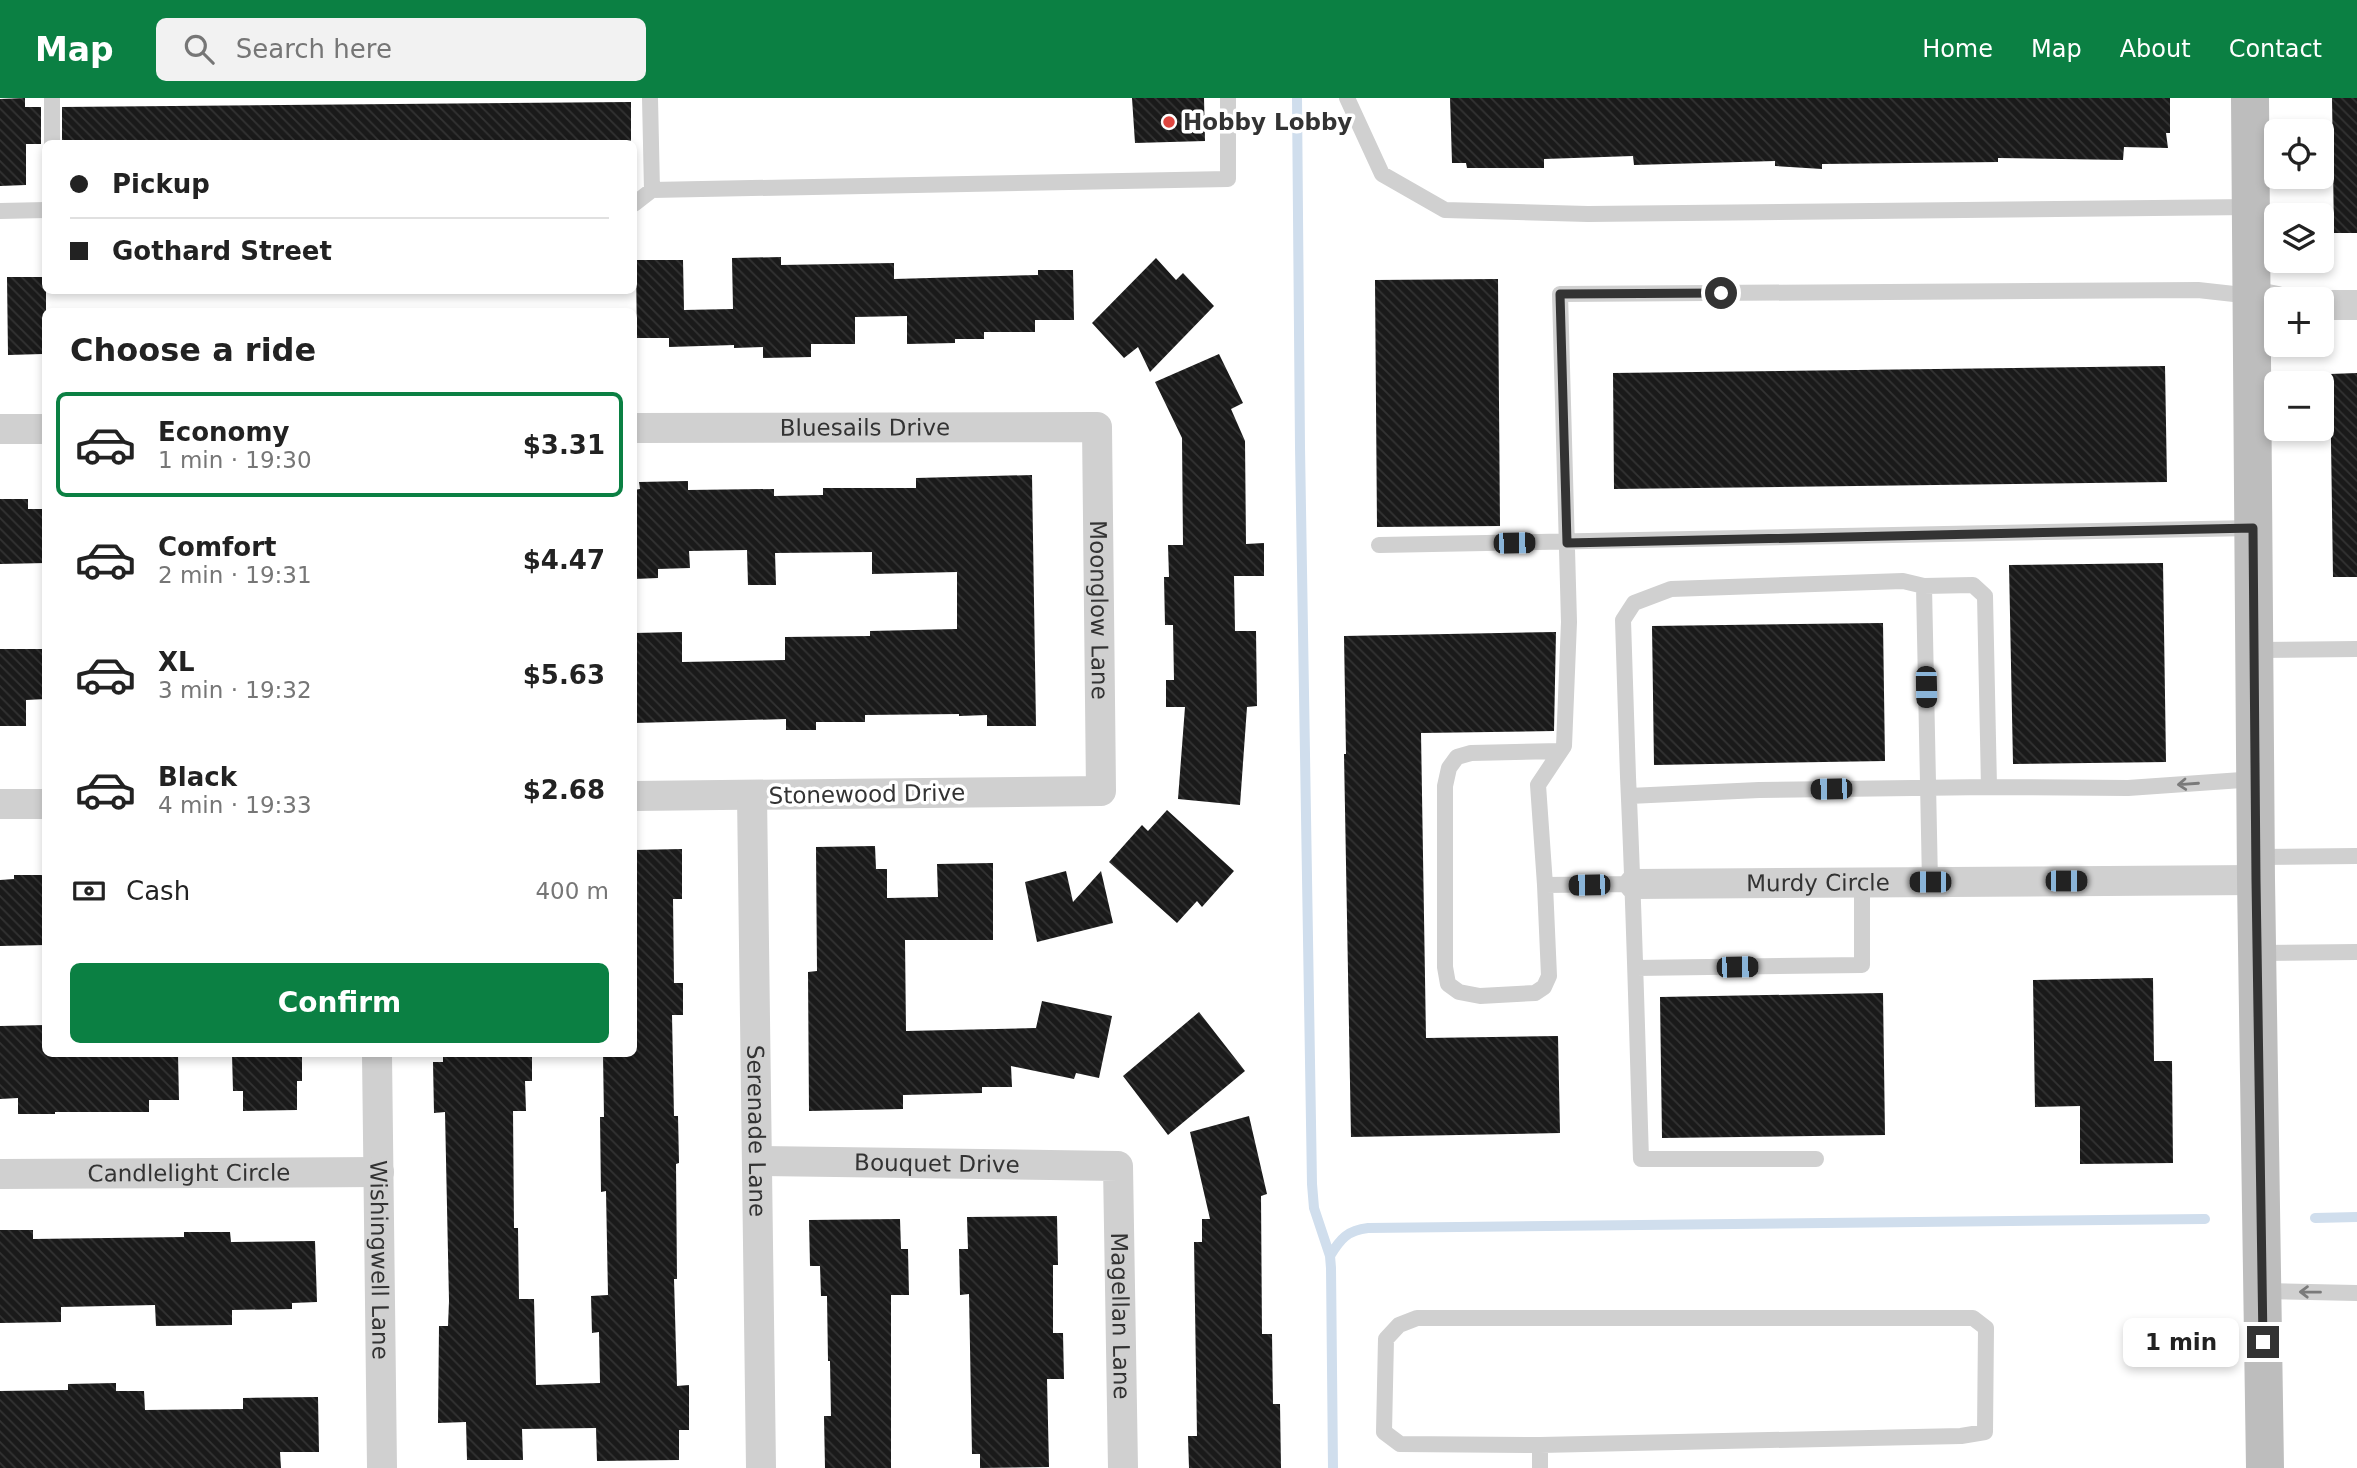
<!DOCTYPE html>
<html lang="en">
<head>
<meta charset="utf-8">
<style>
  body { margin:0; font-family:"DejaVu Sans",sans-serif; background:#f2f2f2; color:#222; height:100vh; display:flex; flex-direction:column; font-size:26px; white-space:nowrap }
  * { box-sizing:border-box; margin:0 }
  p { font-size:23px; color:#767676 }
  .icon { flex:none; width:38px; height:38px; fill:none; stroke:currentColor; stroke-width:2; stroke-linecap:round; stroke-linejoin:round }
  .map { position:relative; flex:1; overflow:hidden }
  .details { position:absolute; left:42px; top:210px; width:595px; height:749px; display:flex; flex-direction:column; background:#fff; border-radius:10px; box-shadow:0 4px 10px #0003 }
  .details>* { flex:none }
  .guide { position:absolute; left:42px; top:42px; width:595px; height:154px; border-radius:10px; box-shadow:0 4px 10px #0003; display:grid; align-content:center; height:154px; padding:0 28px; background:#fff }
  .controls { position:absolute; left:2264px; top:21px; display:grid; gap:14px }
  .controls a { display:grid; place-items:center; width:70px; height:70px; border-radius:10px; background:#fff; box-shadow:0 4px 10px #0003; font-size:35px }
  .end { position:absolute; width:32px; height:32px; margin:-16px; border:9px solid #333; background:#fff; box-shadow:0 0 0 4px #fff }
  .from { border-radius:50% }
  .bubble { position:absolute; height:49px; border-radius:10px; background:#fff; box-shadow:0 4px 10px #0003; font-size:23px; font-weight:600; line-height:49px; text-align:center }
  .car { position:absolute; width:21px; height:42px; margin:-21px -10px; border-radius:9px; box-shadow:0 0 5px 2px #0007; background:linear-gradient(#222 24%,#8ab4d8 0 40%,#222 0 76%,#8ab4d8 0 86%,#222 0) }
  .guide b { display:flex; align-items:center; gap:24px; height:66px; font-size:26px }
  .guide b+b { border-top:2px solid #e0e0e0 }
  .guide i { width:18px; height:18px; background:#222 }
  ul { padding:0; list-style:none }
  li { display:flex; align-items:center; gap:21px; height:105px; margin:0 14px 10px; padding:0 14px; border:4px solid transparent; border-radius:10px }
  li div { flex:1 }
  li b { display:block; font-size:26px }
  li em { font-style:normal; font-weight:600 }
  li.active { border-color:#0b8043 }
  li>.icon { width:63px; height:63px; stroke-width:1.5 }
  h2 { padding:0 28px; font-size:32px; line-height:84px }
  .pay { display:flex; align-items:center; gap:18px; height:77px; padding:0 28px; font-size:26px }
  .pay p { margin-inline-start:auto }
  .cta { display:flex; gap:14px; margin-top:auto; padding:14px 28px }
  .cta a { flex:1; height:80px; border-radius:10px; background:#0b8043; color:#fff; font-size:28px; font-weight:600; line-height:80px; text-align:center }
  header { display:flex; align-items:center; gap:42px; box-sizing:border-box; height:98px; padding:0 35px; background:#0b8043; color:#fff }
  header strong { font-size:33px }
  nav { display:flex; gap:38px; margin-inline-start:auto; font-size:24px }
  .search { width:490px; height:63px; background:#f2f2f2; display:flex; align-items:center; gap:18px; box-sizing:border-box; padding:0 24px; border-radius:10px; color:#767676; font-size:26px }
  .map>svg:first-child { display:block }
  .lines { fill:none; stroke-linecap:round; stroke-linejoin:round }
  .stream { stroke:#d0deed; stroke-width:10 }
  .building { fill:url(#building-back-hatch) }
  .lane { stroke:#d0d0d0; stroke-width:16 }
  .street { stroke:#d0d0d0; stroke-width:30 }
  .secondary { stroke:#bdbdbd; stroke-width:38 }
  .oneway { stroke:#7a7a7a }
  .route { stroke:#333; stroke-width:9 }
  .poi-dot { fill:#df4640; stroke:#fff; stroke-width:2.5 }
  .labels { text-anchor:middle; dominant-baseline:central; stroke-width:7; stroke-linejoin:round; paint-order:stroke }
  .poi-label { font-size:23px; font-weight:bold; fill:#333; stroke:#fff; text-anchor:start }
  .street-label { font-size:23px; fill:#333; stroke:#fff }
</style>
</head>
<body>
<header>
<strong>Map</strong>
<div class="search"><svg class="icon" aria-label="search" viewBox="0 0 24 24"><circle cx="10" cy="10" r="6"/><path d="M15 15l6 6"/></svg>Search here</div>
<nav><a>Home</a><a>Map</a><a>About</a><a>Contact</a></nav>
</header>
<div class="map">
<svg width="2357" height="1370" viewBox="0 0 2357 1370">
  <defs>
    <pattern id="building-back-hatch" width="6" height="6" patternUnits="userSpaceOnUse" patternTransform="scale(1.75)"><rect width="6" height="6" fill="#1a1a1a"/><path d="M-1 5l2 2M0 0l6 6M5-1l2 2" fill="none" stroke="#333"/></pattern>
  </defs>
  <rect width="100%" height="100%" fill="#fff"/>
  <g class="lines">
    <path class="stream" d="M 1297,0 L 1300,349 L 1312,1086 L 1314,1110 L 1330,1158 L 1331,1170 L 1333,1370
      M 2315,1120 L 2357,1119
      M 1330,1158 C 1340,1141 1348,1132 1368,1130 L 2205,1121"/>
  </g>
  <path class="building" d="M 25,0 L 25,9 L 41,9 L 41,46 L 26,46 L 26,87 L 0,88 L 0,1 Z
    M 1132,0 L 1204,0 L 1205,43 L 1135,45 Z
    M 1450,0 L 2170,0 L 2170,35 L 2166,35 L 2168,50 L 2124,49 L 2123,62 L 1998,60 L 1998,64 L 1822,66 L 1822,71 L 1775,68 L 1775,63 L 1634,67 L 1633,58 L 1544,61 L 1544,70 L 1467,70 L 1466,65 L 1452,65 Z
    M 2332,0 L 2357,0 L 2357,135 L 2334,135 Z
    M 631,4 L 631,46 L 62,46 L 62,9 Z
    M 781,159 L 781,167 L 894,165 L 894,181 L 1038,177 L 1038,172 L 1073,172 L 1074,222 L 1035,222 L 1035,234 L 984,234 L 984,241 L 955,241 L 955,245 L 907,246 L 907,218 L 855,219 L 855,246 L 811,246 L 811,259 L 763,260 L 763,249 L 734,250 L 734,247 L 669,249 L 669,240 L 637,240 L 636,162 L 683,162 L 684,212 L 733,211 L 732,160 Z
    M 1156,160 L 1176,182 L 1183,175 L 1214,208 L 1150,274 L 1138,249 L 1124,260 L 1092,225 Z
    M 7,179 L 46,179 L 46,227 L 42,227 L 43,256 L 8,257 Z
    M 1498,181 L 1500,428 L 1377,429 L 1375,182 Z
    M 1219,256 L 1243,305 L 1231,311 L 1245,343 L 1246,446 L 1264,445 L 1264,478 L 1234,478 L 1235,533 L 1256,533 L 1257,608 L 1247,609 L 1240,707 L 1178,701 L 1185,609 L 1166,609 L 1166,582 L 1174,582 L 1173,527 L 1165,527 L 1164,479 L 1169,479 L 1168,447 L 1183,447 L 1182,340 L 1155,284 Z
    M 2165,268 L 2167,384 L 1614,391 L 1613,275 Z
    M 2357,275 L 2357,479 L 2333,479 L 2330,276 Z
    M 1032,377 L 1036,628 L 987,628 L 987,617 L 959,618 L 959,616 L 865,617 L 865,624 L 816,624 L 816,632 L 786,632 L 786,621 L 634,625 L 634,535 L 682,534 L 682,564 L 785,562 L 785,539 L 870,538 L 870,533 L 957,531 L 957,474 L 872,476 L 872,454 L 775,455 L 776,487 L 748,487 L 747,452 L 689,453 L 690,470 L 658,471 L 658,480 L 634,481 L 634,392 L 640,391 L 639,384 L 688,383 L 688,392 L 774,391 L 774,398 L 823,397 L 823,390 L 916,390 L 916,380 Z
    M 0,401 L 28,401 L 28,411 L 46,411 L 46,465 L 0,466 Z
    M 2163,465 L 2166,664 L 2013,666 L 2009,467 Z
    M 1883,525 L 1885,663 L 1654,667 L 1652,528 Z
    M 1556,534 L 1554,633 L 1421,635 L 1426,940 L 1558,938 L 1560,1035 L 1351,1039 L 1344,656 L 1346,656 L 1344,538 Z
    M 0,551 L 46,551 L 46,601 L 26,602 L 26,628 L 0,628 Z
    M 1167,712 L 1234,773 L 1202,809 L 1197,803 L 1177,825 L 1109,764 L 1142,727 L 1148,733 Z
    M 875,748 L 876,771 L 887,771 L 887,800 L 938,799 L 937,766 L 993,765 L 993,842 L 905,842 L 906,933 L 1036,930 L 1042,903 L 1112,918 L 1099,980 L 1076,975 L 1074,981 L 1011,968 L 1012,989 L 982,989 L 982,995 L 903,997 L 903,1011 L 809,1013 L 808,874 L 817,873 L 816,749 Z
    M 682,751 L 682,801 L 673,801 L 674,885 L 683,885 L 683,917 L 672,917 L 674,1018 L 678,1018 L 679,1065 L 676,1066 L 677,1181 L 674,1181 L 677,1288 L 689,1287 L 689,1332 L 679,1332 L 679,1362 L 597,1363 L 596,1330 L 522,1331 L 523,1362 L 467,1362 L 466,1324 L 438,1325 L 439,1228 L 448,1228 L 449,1203 L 445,1014 L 434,1015 L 433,964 L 443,964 L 443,956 L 532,956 L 532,983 L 525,983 L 526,1013 L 513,1013 L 514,1130 L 518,1130 L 519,1201 L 534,1201 L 536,1287 L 600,1285 L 599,1234 L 592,1235 L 591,1198 L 608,1197 L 606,1093 L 601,1094 L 600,1019 L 604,1019 L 603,956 L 634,956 L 634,752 Z
    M 1066,773 L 1073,804 L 1101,773 L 1113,825 L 1037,844 L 1025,784 Z
    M 14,777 L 46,777 L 46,847 L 0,848 L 0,782 L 14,781 Z
    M 2153,880 L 2154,963 L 2172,963 L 2173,1065 L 2080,1066 L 2080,1008 L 2035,1009 L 2033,882 Z
    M 1883,895 L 1885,1037 L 1662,1040 L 1660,899 Z
    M 1199,914 L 1245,973 L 1168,1037 L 1123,978 Z
    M 46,927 L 46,956 L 178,956 L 179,1002 L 149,1002 L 149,1014 L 55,1014 L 55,1016 L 18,1016 L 18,1000 L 0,1001 L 0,928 Z
    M 232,956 L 302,956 L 302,983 L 297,983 L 297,1012 L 243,1013 L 243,993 L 233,993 Z
    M 1249,1018 L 1267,1096 L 1261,1098 L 1262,1236 L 1272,1236 L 1273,1306 L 1280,1306 L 1281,1370 L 1189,1370 L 1188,1338 L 1197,1338 L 1194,1144 L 1202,1144 L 1202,1121 L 1210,1121 L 1190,1034 Z
    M 1057,1118 L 1058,1167 L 1053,1167 L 1053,1235 L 1063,1235 L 1064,1281 L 1047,1281 L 1049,1369 L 980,1370 L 980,1356 L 972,1356 L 969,1196 L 960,1197 L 959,1151 L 968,1151 L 967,1119 Z
    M 900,1121 L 901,1151 L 908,1151 L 909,1197 L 891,1197 L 891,1370 L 825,1370 L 824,1318 L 831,1318 L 830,1263 L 828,1263 L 827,1198 L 821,1198 L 820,1168 L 810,1168 L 809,1122 Z
    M 0,1132 L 33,1132 L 33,1141 L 184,1139 L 184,1134 L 230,1134 L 231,1144 L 315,1143 L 317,1204 L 292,1205 L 292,1211 L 232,1212 L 232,1227 L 156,1228 L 155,1207 L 61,1209 L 61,1224 L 0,1225 Z
    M 116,1285 L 116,1293 L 144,1293 L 145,1312 L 243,1311 L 243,1300 L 318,1299 L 319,1354 L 280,1354 L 281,1370 L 0,1370 L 0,1293 L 68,1292 L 68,1286 Z"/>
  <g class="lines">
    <path class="lane" d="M 52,0 L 52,46
      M 650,0 L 652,92
      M 1347,0 L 1382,76 L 1445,112 L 1588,116 L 2251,109
      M 634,106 L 652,92 L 1228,81 L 1228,0
      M 0,113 L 46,112
      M 1379,447 L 2253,430
      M 1924,488 L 1930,784
      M 2254,552 L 2357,551
      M 1989,689 L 2128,690 L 2256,681
      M 1629,698 L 1759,692 L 1989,689 L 1985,498 L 1973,487 L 1924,488 L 1903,483 L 1671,491 L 1634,505 L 1623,522 L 1628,679 C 1634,807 1637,933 1641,1061 L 1816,1061
      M 2256,759 L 2357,758
      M 1634,786 L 1545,787 L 1538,687 L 1564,648 L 1569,524 L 1560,196 L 2198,192 L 2252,198
      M 1545,787 L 1549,878 L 1544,889 L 1535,895 L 1480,898 L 1459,894 L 1448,886 L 1445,869 L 1445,688 L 1449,670 L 1457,659 L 1471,655 L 1560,653
      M 2257,855 L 2357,854
      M 1636,870 L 1862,867 L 1862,785
      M 2263,1193 L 2357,1195
      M 1417,1220 L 1973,1220 L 1986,1230 L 1985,1334 L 1961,1338 L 1540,1347 L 1400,1346 L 1384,1334 L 1386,1241 L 1399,1227 Z
      M 1540,1370 L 1540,1347"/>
    <g class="street">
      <path d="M 2252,198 L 2277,203"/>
      <path d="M 2322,207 L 2357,207"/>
      <path id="s1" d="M 634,330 L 1097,329 L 1101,693 L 634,698"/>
      <path d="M 0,331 L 46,331"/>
      <path id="s2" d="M 752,697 L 761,1370"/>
      <path d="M 0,706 L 46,706"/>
      <path id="s3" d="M 1634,786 L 2256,782"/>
      <path id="s4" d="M 377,956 L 382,1370"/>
      <path id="s5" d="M 759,1063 L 1118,1068 L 1123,1370"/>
      <path id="s6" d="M 0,1076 L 379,1074"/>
    </g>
    <path class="secondary" d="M 2250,0 L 2256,782 L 2265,1370"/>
  </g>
  <defs><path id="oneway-shaft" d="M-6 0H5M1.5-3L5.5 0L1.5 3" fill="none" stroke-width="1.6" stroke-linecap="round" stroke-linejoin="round" transform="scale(1.75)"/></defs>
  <g class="oneway">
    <use href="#oneway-shaft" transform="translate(2188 686) rotate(176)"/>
    <use href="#oneway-shaft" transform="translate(2310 1194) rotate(-179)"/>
  </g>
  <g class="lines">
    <path class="route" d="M 1721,195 L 1560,196 L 1567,445 L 2253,430 L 2256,782 L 2263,1244"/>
  </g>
  <circle class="poi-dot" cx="1169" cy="24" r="7"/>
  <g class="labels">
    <g class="poi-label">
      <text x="1183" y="24">Hobby Lobby</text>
    </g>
    <g class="street-label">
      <text stroke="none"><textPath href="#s1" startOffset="231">Bluesails Drive</textPath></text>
      <text stroke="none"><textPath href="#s1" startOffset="646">Moonglow Lane</textPath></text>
      <text transform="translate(867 696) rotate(-1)">Stonewood Drive</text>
      <text stroke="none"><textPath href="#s3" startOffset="184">Murdy Circle</textPath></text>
      <text stroke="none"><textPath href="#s2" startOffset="336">Serenade Lane</textPath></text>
      <text stroke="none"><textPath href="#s5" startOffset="178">Bouquet Drive</textPath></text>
      <text stroke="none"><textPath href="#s6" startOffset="189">Candlelight Circle</textPath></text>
      <text stroke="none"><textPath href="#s4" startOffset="206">Wishingwell Lane</textPath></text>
      <text stroke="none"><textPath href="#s5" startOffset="509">Magellan Lane</textPath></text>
    </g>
  </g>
</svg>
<div class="controls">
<a><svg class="icon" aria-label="locate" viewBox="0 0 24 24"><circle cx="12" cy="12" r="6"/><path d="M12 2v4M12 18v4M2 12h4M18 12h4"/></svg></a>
<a><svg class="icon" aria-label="layers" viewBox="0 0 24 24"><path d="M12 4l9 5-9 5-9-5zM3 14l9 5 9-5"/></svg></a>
<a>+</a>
<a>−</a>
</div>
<i class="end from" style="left:1721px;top:195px"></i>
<i class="end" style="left:2263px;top:1244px"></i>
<div class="bubble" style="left:2123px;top:1220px;width:116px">1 min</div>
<i class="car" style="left:1514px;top:445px;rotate:89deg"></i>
<i class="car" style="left:1926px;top:589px;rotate:179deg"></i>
<i class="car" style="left:1831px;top:691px;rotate:269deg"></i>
<i class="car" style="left:2066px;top:783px;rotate:90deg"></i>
<i class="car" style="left:1930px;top:784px;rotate:270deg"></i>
<i class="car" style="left:1589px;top:787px;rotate:269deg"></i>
<i class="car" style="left:1737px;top:869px;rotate:89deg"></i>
<div class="guide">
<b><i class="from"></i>Pickup</b>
<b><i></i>Gothard Street</b>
</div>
<section class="details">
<h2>Choose a ride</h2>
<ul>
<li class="active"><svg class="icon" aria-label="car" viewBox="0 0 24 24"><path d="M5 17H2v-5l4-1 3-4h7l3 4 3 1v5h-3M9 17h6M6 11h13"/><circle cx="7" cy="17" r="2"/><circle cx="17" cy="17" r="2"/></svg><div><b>Economy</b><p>1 min · 19:30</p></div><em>$3.31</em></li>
<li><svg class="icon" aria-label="car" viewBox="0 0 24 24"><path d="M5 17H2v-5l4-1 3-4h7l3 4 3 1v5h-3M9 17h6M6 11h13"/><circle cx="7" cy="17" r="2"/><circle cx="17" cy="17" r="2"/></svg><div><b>Comfort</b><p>2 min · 19:31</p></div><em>$4.47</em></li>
<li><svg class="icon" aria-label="car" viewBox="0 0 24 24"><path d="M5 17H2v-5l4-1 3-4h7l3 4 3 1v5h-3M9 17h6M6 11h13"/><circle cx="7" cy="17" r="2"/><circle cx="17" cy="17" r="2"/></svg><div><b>XL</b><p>3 min · 19:32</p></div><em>$5.63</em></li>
<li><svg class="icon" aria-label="car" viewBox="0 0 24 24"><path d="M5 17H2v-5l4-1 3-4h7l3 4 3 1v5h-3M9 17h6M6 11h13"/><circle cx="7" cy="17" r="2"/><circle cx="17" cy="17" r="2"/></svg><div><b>Black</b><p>4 min · 19:33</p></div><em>$2.68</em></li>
</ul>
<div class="pay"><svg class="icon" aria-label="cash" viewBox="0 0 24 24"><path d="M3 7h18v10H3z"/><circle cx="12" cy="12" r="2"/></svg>Cash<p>400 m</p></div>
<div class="cta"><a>Confirm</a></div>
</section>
</div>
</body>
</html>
